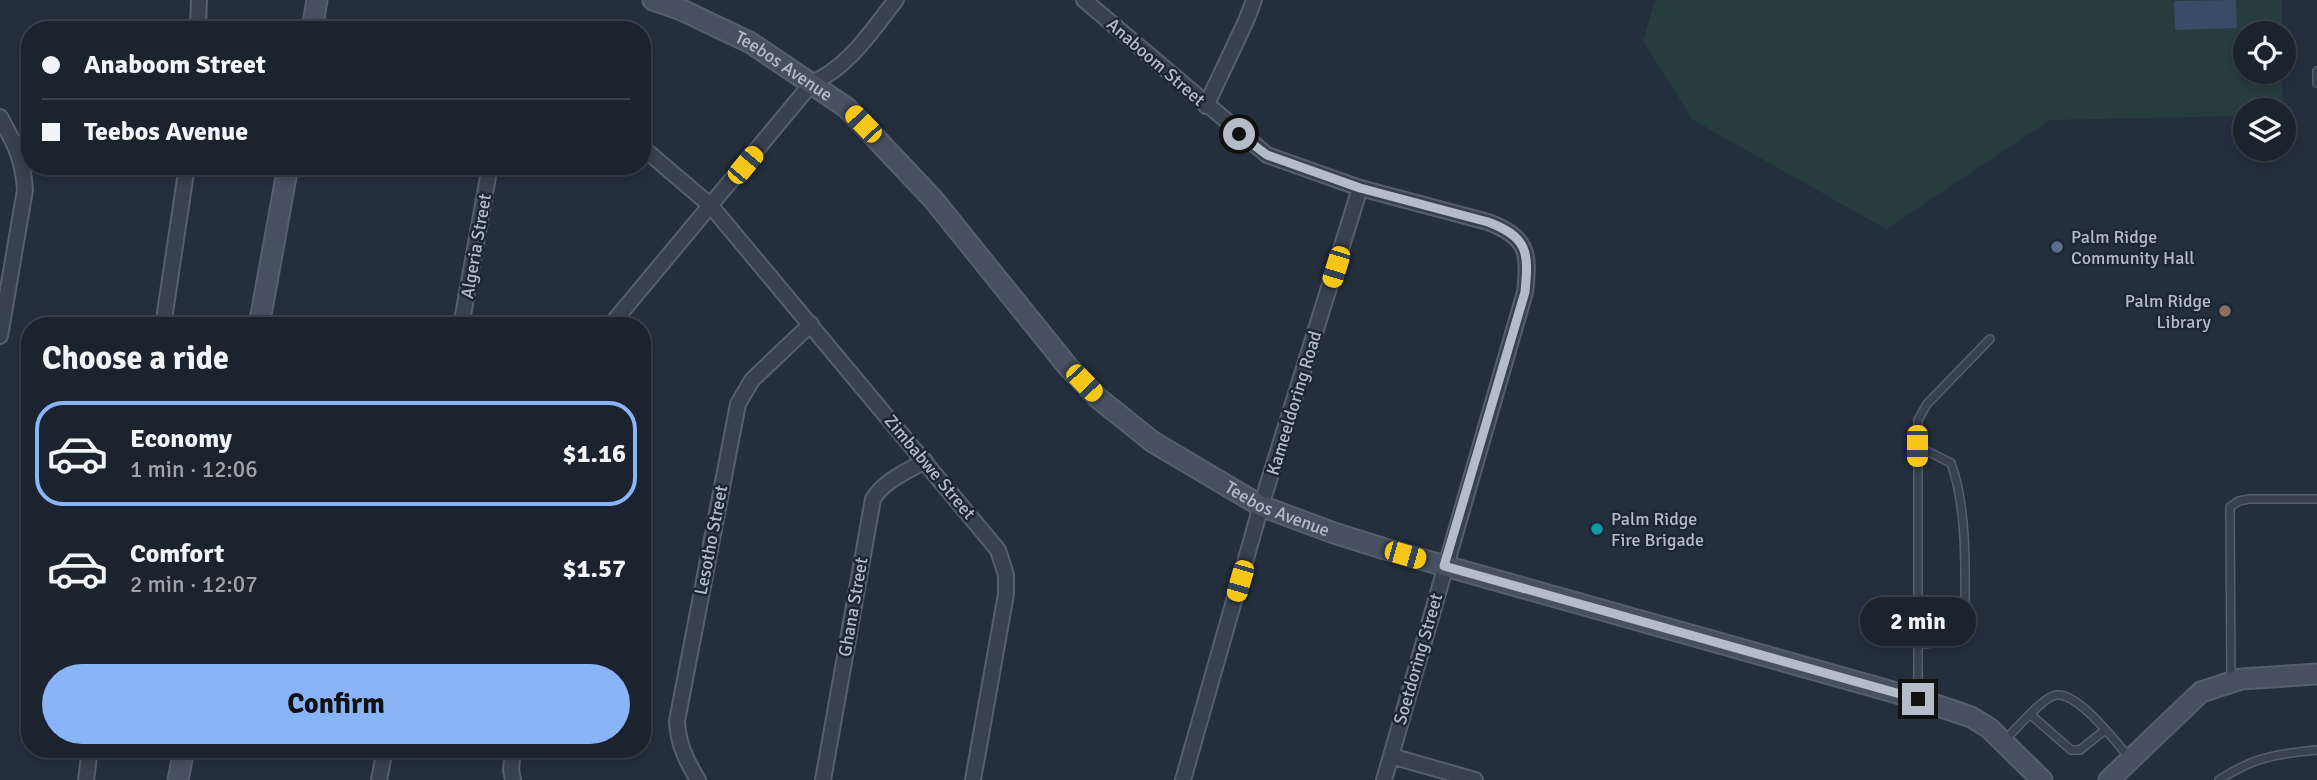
<!DOCTYPE html>
<html lang="en">
<head>
<meta charset="utf-8">
<style>
  body { margin:0; font-family:Signika,sans-serif; background:#282f3a; color:#f1f3f6; height:100vh; display:flex; flex-direction:column; font-size:26px; white-space:nowrap }
  * { box-sizing:border-box; margin:0 }
  p { font-size:23px; color:#a0a4aa }
  .icon { flex:none; width:38px; height:38px; fill:none; stroke:currentColor; stroke-width:2; stroke-linecap:round; stroke-linejoin:round }
  .map { position:relative; flex:1; overflow:hidden }
  .drawer { position:absolute; left:21px; top:317px; width:630px; height:441px; display:flex; flex-direction:column; background:#1b232e; border-radius:28px; box-shadow:0 4px 10px #0003,0 0 0 2px #39404a }
  .drawer>* { flex:none }
  .guide { position:absolute; left:21px; top:21px; width:630px; height:154px; border-radius:28px; box-shadow:0 4px 10px #0003,0 0 0 2px #39404a; display:grid; align-content:center; height:154px; padding:0 21px; background:#1b232e }
  .fabs { position:absolute; left:2233px; top:21px; display:grid; gap:14px }
  .fabs a { display:grid; place-items:center; width:63px; height:63px; border-radius:50%; background:#1b232e; box-shadow:0 4px 10px #0003,0 0 0 2px #39404a; font-size:35px }
  .end { position:absolute; width:32px; height:32px; margin:-16px; border:9px solid #b4bcc9; background:#111; box-shadow:0 0 0 4px #111 }
  .from { border-radius:50% }
  .bubble { position:absolute; height:49px; border-radius:24px; background:#1b232e; box-shadow:0 4px 10px #0003,0 0 0 2px #39404a; font-size:23px; font-weight:700; line-height:49px; text-align:center }
  .car { position:absolute; width:21px; height:42px; margin:-21px -10px; border-radius:9px; box-shadow:0 0 5px 2px #0007; background:linear-gradient(#f5c518 24%,#345 0 40%,#f5c518 0 76%,#345 0 86%,#f5c518 0) }
  .guide b { display:flex; align-items:center; gap:24px; height:66px; font-size:26px }
  .guide b+b { border-top:2px solid #39404a }
  .guide i { width:18px; height:18px; background:#f1f3f6 }
  ul { padding:0; list-style:none }
  li { display:flex; align-items:center; gap:21px; height:105px; margin:0 14px 10px; padding:0 7px; border:4px solid transparent; border-radius:28px }
  li div { flex:1 }
  li b { display:block; font-size:26px }
  li em { font-style:normal; font-weight:700 }
  li.on { border-color:#8ab4f8 }
  li>.icon { width:63px; height:63px; stroke-width:1.5 }
  h2 { padding:0 21px; font-size:32px; line-height:84px }
  .button { display:flex; gap:14px; margin-top:auto; padding:14px 21px }
  .button a { flex:1; height:80px; border-radius:42px; background:#8ab4f8; color:#111; font-size:28px; font-weight:700; line-height:80px; text-align:center }
  .map>svg:first-child { display:block }
  .green { fill:#263c3f }
  .water { fill:#394c67 }
  .lines { fill:none; stroke-linecap:round; stroke-linejoin:round }
  .lane-casing { stroke:#565f6c; stroke-width:10 }
  .street-casing { stroke:#565f6c; stroke-width:18 }
  .secondary-casing { stroke:#565f6c; stroke-width:23 }
  .lane { stroke:#38414e; stroke-width:7 }
  .street { stroke:#38414e; stroke-width:14 }
  .secondary { stroke:#465061; stroke-width:19 }
  .route { stroke:#b4bcc9; stroke-width:9 }
  .service-dot { fill:#5c6f8a; stroke:#1d2633; stroke-width:2.5 }
  .education-dot { fill:#8d6e63; stroke:#1d2633; stroke-width:2.5 }
  .culture-dot { fill:#0f9aa8; stroke:#1d2633; stroke-width:2.5 }
  .labels { text-anchor:middle; dominant-baseline:central; stroke-width:5; stroke-linejoin:round; paint-order:stroke }
  .street-label { font-size:18px; fill:#b4bcc9; stroke:#1d2633 }
  .poi-label { font-size:18px; fill:#b4bcc9; stroke:#1d2633; text-anchor:start }
</style>
</head>
<body>
<div class="map">
<svg width="2317" height="780" viewBox="0 0 2317 780">
  <rect width="100%" height="100%" fill="#242f3e"/>
  <path class="green" d="M 1655,0 L 2282,0 L 2282,33 L 2245,33 L 2245,72 L 2282,72 L 2283,110 L 2245,110 L 2245,116 L 2050,120 L 1886,229 L 1693,120 L 1643,41 Z"/>
  <path class="water" d="M 2236,0 L 2237,28 L 2175,30 L 2174,1 Z"/>
  <g class="lines">
    <g class="lane-casing">
      <path id="lane" d="M 2317,71 L 2317,83
        M 1917,446 L 1951,463 C 1968,510 1965,576 1965,626 C 1952,641 1937,644 1918,644
        M 2231,681 L 2230,507 L 2239,501 L 2249,499 L 2317,499
        M 1918,698 L 1918,420 L 1927,404 L 1990,339
        M 2031,715 L 2071,750 L 2080,750 L 2105,730
        M 2005,740 C 2015,730 2041,700 2053,696 C 2075,687 2116,743 2130,758
        M 2219,780 C 2254,757 2276,754 2317,750"/>
    </g>
    <g class="street-casing">
      <path id="street" d="M 1084,0 L 1267,155 L 1360,188 L 1488,222 C 1527,237 1530,252 1525,292 L 1384,780
        M 198,30 L 199,0
        M 1206,106 L 1246,21 L 1254,0
        M 0,117 C 15,144 23,159 25,190 L 0,336
        M 642,147 L 711,206 L 998,550 L 1006,575 L 1006,594 L 973,780
        M 163,326 L 187,166
        M 461,326 L 490,166
        M 610,326 L 812,83 C 849,67 872,30 896,0
        M 513,749 L 511,770 L 513,780
        M 1391,756 L 1475,780
        M 86,780 L 90,749
        M 379,780 L 385,749
        M 698,780 C 686,760 678,744 677,721 L 738,404 L 752,380 L 811,324
        M 823,780 L 873,499 C 885,480 906,472 925,461
        M 1183,780 L 1261,506 L 1360,188"/>
    </g>
    <g class="secondary-casing">
      <g id="secondary">
        <path id="s1" d="M 653,0 L 684,11 L 751,43 L 847,108 L 933,199 L 1069,368 L 1098,398 L 1153,442 L 1261,506 L 1334,533 L 1385,549 L 1918,699 L 1971,717 L 1989,728 L 2042,780"/>
        <path d="M 312,30 L 317,0"/>
        <path d="M 259,326 L 288,166"/>
        <path d="M 178,780 L 184,749"/>
        <path d="M 2109,780 L 2201,692 L 2241,679 L 2317,674"/>
      </g>
    </g>
    <use href="#lane" class="lane"/>
    <use href="#street" class="street"/>
    <use href="#secondary" class="secondary"/>
  </g>
  <g class="lines">
    <path class="route" d="M 1239,134 L 1267,155 L 1360,188 L 1488,222 C 1528,237 1529,252 1525,292 L 1444,566 L 1918,699"/>
  </g>
  <circle class="service-dot" cx="2057" cy="247" r="7"/>
  <circle class="education-dot" cx="2225" cy="311" r="7"/>
  <circle class="culture-dot" cx="1597" cy="529" r="7"/>
  <g class="labels">
    <g class="street-label">
      <text transform="translate(1156 62) rotate(41)">Anaboom Street</text>
      <text stroke="none"><textPath href="#s1" startOffset="147">Teebos Avenue</textPath></text>
      <text transform="translate(476 246) rotate(-80)">Algeria Street</text>
      <text transform="translate(1294 403) rotate(-73)">Kameeldoring Road</text>
      <text transform="translate(930 467) rotate(50)">Zimbabwe Street</text>
      <text stroke="none"><textPath href="#s1" startOffset="819">Teebos Avenue</textPath></text>
      <text transform="translate(711 540) rotate(-79)">Lesotho Street</text>
      <text transform="translate(853 607) rotate(-80)">Ghana Street</text>
      <text transform="translate(1418 659) rotate(-74)">Soetdoring Street</text>
    </g>
    <g class="poi-label">
      <text x="2071" y="237">Palm Ridge<tspan x="2071" dy="21">Community Hall</tspan></text>
      <text x="2211" y="301" text-anchor="end">Palm Ridge<tspan x="2211" dy="21">Library</tspan></text>
      <text x="1611" y="519">Palm Ridge<tspan x="1611" dy="21">Fire Brigade</tspan></text>
    </g>
  </g>
</svg>
<div class="fabs">
<a><svg class="icon" aria-label="locate" viewBox="0 0 24 24"><circle cx="12" cy="12" r="6"/><path d="M12 2v4M12 18v4M2 12h4M18 12h4"/></svg></a>
<a><svg class="icon" aria-label="layers" viewBox="0 0 24 24"><path d="M12 4l9 5-9 5-9-5zM3 14l9 5 9-5"/></svg></a>
</div>
<i class="end from" style="left:1239px;top:134px"></i>
<i class="end" style="left:1918px;top:699px"></i>
<div class="bubble" style="left:1860px;top:597px;width:116px">2 min</div>
<i class="car" style="left:863px;top:124px;rotate:316deg"></i>
<i class="car" style="left:745px;top:165px;rotate:40deg"></i>
<i class="car" style="left:1336px;top:267px;rotate:197deg"></i>
<i class="car" style="left:1084px;top:383px;rotate:136deg"></i>
<i class="car" style="left:1917px;top:446px;rotate:180deg"></i>
<i class="car" style="left:1405px;top:555px;rotate:106deg"></i>
<i class="car" style="left:1240px;top:581px;rotate:196deg"></i>
<div class="guide">
<b><i class="from"></i>Anaboom Street</b>
<b><i></i>Teebos Avenue</b>
</div>
<section class="drawer">
<h2>Choose a ride</h2>
<ul>
<li class="on"><svg class="icon" aria-label="car" viewBox="0 0 24 24"><path d="M5 17H2v-5l4-1 3-4h7l3 4 3 1v5h-3M9 17h6M6 11h13"/><circle cx="7" cy="17" r="2"/><circle cx="17" cy="17" r="2"/></svg><div><b>Economy</b><p>1 min · 12:06</p></div><em>$1.16</em></li>
<li><svg class="icon" aria-label="car" viewBox="0 0 24 24"><path d="M5 17H2v-5l4-1 3-4h7l3 4 3 1v5h-3M9 17h6M6 11h13"/><circle cx="7" cy="17" r="2"/><circle cx="17" cy="17" r="2"/></svg><div><b>Comfort</b><p>2 min · 12:07</p></div><em>$1.57</em></li>
</ul>
<div class="button"><a>Confirm</a></div>
</section>
</div>
</body>
</html>
